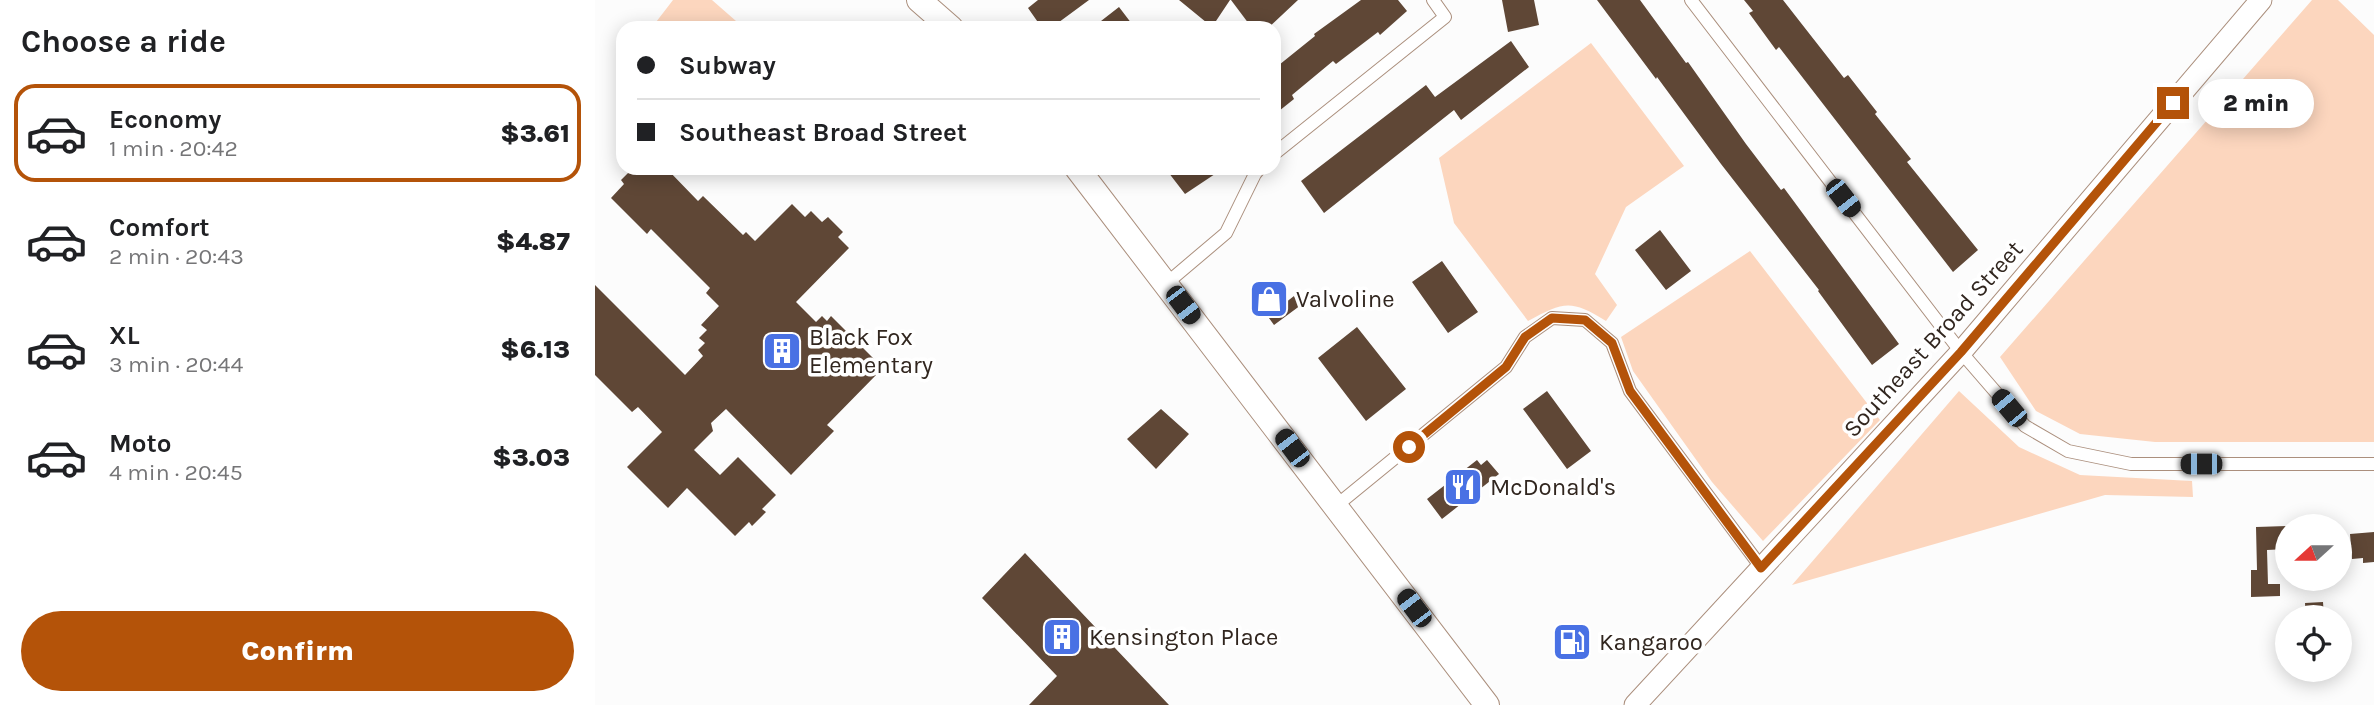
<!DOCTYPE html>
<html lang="en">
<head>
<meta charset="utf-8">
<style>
  body { margin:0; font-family:Karla,sans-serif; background:#f2f2f2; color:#202124; height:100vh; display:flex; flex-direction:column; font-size:26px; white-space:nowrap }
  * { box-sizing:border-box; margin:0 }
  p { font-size:23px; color:#757577 }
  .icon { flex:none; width:38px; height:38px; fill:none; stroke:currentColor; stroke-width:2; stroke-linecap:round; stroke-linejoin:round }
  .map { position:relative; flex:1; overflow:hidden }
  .details { display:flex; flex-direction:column; background:#fff; width:595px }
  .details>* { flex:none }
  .hud { position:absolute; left:21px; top:21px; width:665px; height:154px; border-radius:21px; box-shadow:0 4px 18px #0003; display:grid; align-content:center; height:154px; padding:0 21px; background:#fff }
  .needle { width:46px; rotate:249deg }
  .buttons { position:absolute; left:1680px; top:514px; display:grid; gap:14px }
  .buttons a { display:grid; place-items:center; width:77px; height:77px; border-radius:50%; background:#fff; box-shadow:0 4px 18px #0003; font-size:35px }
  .end { position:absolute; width:32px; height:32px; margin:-16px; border:9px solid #b45309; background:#fff; box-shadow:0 0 0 4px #fff }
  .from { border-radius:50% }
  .bubble { position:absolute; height:49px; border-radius:24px; background:#fff; box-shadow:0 4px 18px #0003; font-size:23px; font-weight:800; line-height:49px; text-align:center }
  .car { position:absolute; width:21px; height:42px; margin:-21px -10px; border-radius:9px; box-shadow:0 0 5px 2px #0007; background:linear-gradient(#222 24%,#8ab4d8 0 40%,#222 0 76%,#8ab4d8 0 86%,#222 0) }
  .hud b { display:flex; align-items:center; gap:24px; height:66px; font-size:26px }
  .hud b+b { border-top:2px solid #e0e0e0 }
  .hud i { width:18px; height:18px; background:#202124 }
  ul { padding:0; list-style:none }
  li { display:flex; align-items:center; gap:21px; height:98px; margin:0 14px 10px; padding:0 7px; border:4px solid transparent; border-radius:21px }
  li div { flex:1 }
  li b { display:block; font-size:26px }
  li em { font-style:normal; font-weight:800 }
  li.on { border-color:#b45309 }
  li>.icon { width:63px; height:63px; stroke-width:1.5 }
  h2 { padding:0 21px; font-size:32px; line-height:84px }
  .action { display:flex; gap:14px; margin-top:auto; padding:14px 21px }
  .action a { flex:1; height:80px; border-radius:42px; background:#b45309; color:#fff; font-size:28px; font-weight:800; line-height:80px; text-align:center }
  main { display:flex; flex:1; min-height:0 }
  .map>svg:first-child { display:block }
  .green { fill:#fcd6be }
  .building { fill:#5f4736 }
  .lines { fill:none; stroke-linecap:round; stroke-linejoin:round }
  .street-casing { stroke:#ab8f7d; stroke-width:14 }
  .primary-casing { stroke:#ab8f7d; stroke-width:23 }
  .highway-casing { stroke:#ab8f7d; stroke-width:26 }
  .street { stroke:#fff; stroke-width:12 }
  .primary { stroke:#fff; stroke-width:21 }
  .highway { stroke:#fff; stroke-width:24 }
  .route { stroke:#b45309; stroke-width:9 }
  .labels { text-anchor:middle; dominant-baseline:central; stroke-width:7; stroke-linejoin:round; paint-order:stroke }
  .poi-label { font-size:24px; fill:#31261f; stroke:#fff; text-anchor:start }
  .street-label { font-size:24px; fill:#31261f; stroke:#fff }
</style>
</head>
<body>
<main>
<section class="details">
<h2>Choose a ride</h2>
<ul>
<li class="on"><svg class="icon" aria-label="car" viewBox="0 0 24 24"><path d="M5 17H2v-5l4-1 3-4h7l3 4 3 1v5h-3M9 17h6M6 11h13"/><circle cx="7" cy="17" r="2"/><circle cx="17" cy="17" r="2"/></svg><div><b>Economy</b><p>1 min · 20:42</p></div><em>$3.61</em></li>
<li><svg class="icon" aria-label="car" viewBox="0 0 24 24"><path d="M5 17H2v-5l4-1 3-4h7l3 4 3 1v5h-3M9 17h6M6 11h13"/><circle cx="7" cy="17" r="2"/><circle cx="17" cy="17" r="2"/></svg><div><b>Comfort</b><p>2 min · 20:43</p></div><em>$4.87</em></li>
<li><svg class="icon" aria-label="car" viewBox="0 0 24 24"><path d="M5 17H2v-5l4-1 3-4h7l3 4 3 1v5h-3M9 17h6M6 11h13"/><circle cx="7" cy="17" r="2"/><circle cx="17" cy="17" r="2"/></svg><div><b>XL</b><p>3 min · 20:44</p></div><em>$6.13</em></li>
<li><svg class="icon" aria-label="car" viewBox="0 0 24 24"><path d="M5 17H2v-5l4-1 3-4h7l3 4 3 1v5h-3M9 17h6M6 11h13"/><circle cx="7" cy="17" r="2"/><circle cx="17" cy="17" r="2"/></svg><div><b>Moto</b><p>4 min · 20:45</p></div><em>$3.03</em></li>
</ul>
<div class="action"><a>Confirm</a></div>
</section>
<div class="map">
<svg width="1779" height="705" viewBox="0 0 1779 705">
  <rect width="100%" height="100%" fill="#fcfcfc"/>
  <path class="green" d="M 78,0 L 117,0 L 149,28 L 60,28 L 58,26 Z
    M 1717,0 L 1743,0 L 1779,35 L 1779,442 L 1560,442 L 1485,434 L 1441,411 L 1405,357 Z
    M 996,43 L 1089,166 L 1031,207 L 1000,274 L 1022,305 L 1011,321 C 975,299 969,302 933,321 L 859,223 L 844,158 Z
    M 1155,251 L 1285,420 L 1168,541 L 1117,482 L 1038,371 L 1026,337 Z
    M 1364,391 L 1424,447 L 1485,475 L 1597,481 L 1598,497 L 1510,495 L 1197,585 Z"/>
  <path class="building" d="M 443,0 L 494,0 L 456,28 L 447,28 L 433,8 Z
    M 584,0 L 635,0 L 617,27 Z
    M 636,0 L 703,0 L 673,28 L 657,28 Z
    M 766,0 L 803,0 L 812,11 L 785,35 L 783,32 L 741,64 L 738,61 L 697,95 L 699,99 L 679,115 L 679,69 L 720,36 L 719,34 Z
    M 907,0 L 939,0 L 944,25 L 913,32 Z
    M 1002,0 L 1045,0 L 1091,63 L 1093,62 L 1151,144 L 1186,190 L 1189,188 L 1304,344 L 1277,365 L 1223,291 L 1224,290 L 1126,164 L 1062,77 L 1061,79 Z
    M 1149,0 L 1188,0 L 1249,78 L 1253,75 L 1282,112 L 1280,114 L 1316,159 L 1312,162 L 1383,250 L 1358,272 L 1184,47 L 1181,50 L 1154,13 L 1158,11 Z
    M 524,7 L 540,28 L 497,28 Z
    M 916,41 L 934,67 L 866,120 L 859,110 L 729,213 L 706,181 L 831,85 L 840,97 Z
    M 38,168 L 71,168 L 103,201 L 108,196 L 148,235 L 151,232 L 160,241 L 197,204 L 210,217 L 216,211 L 227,222 L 233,217 L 248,232 L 243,237 L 254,248 L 201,302 L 221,322 L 227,316 L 232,321 L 236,316 L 284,364 L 279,369 L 283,373 L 232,425 L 239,431 L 196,475 L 131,409 L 116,423 L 118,431 L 99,450 L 125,475 L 143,457 L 181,495 L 167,509 L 171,512 L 157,526 L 154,522 L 140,536 L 92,488 L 73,508 L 32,467 L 67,432 L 43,407 L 37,412 L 0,375 L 0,285 L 90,375 L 108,356 L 103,350 L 110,343 L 104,338 L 112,330 L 106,325 L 124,306 L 111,293 L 115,288 L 56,229 L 52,234 L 16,198 L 29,184 L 26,180 Z
    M 570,168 L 629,168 L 590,194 Z
    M 1065,230 L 1096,271 L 1071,290 L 1040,250 Z
    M 847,261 L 883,312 L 853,333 L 817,282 Z
    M 674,280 L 690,303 L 699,296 L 706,305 L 679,325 L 656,293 Z
    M 762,327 L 811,389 L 771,421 L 723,358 Z
    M 952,391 L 996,451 L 972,469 L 928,409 Z
    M 566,409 L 594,434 L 561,469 L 532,439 Z
    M 882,460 L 886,465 L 892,460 L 904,474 L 847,519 L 832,499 Z
    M 1692,526 L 1692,549 L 1672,550 L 1673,584 L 1685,584 L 1685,596 L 1656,597 L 1656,570 L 1662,570 L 1661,527 Z
    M 1779,532 L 1779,562 L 1768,563 L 1768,558 L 1757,559 L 1755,534 Z
    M 430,553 L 574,705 L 434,705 L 462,676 L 387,598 Z
    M 1728,602 L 1729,617 L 1711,618 L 1710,603 Z"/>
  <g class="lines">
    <g class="street-casing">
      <path id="street" d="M 1096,0 L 1366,352 L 1430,426 L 1473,451 L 1536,464 L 1779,464
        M 679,154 L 850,17 L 838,0
        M 572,283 L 631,233 L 660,174 L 665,168
        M 741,506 L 911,367 L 930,337 L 957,318 L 990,320 L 1017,343 L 1035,391 L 1166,567"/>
    </g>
    <g class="primary-casing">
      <path id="primary" d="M 1040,705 L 1366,352 L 1666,0"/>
    </g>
    <g class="highway-casing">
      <path id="highway" d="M 324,0 L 356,28
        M 482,168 L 892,705"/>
    </g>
    <use href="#street" class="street"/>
    <use href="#primary" class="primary"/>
    <use href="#highway" class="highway"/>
  </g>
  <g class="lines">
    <path class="route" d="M 814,447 L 911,367 L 930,337 L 957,318 L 990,320 L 1017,343 L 1035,391 L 1166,568 L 1366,352 L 1578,103"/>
  </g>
  <defs>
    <g id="shop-square" transform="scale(2.0125)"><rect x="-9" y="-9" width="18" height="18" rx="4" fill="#4971e4" stroke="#fff"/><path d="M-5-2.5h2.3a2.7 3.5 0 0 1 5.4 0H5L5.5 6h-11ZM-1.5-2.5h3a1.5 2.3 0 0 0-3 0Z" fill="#fff"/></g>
    <g id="building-square" transform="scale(2.0125)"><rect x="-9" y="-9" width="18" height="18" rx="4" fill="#4971e4" stroke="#fff"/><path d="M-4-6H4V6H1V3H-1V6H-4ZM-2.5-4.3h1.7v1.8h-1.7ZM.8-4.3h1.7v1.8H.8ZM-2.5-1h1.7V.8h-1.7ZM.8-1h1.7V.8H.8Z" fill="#fff"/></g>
    <g id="restaurant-square" transform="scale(2.0125)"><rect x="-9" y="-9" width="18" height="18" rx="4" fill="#4971e4" stroke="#fff"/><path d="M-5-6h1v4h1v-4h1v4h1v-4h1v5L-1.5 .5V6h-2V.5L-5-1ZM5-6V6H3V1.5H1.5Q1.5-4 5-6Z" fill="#fff"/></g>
    <g id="fuel-square" transform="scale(2.0125)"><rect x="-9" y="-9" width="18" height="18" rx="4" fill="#4971e4" stroke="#fff"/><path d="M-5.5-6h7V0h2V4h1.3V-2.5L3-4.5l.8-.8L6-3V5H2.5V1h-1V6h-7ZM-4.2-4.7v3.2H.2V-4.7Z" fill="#fff"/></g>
  </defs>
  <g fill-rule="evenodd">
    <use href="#shop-square" x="674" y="299"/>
    <use href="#building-square" x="187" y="351"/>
    <use href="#restaurant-square" x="868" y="487"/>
    <use href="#building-square" x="467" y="637"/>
    <use href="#fuel-square" x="977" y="642"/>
  </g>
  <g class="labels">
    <g class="poi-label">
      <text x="701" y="299">Valvoline</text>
      <text x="214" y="337">Black Fox<tspan x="214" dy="28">Elementary</tspan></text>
      <text x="895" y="487">McDonald's</text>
      <text x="494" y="637">Kensington Place</text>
      <text x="1004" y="642">Kangaroo</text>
    </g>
    <g class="street-label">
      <text transform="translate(1338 339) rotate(-48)">Southeast Broad Street</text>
    </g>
  </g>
</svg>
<div class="buttons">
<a><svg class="needle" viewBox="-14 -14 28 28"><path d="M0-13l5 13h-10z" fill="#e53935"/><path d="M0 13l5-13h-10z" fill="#757577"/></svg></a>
<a><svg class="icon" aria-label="locate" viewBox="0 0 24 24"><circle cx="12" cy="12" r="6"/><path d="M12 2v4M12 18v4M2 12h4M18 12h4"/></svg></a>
</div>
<i class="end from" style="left:814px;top:447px"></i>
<i class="end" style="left:1578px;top:103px"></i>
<div class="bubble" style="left:1603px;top:79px;width:116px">2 min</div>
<i class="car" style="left:1248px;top:198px;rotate:142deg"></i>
<i class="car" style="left:588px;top:305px;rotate:143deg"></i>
<i class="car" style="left:1414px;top:408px;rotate:320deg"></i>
<i class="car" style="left:697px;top:448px;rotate:323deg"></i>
<i class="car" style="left:1606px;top:464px;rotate:270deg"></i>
<i class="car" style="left:819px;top:608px;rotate:323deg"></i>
<div class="hud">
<b><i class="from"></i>Subway</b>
<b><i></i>Southeast Broad Street</b>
</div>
</div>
</main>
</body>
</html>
